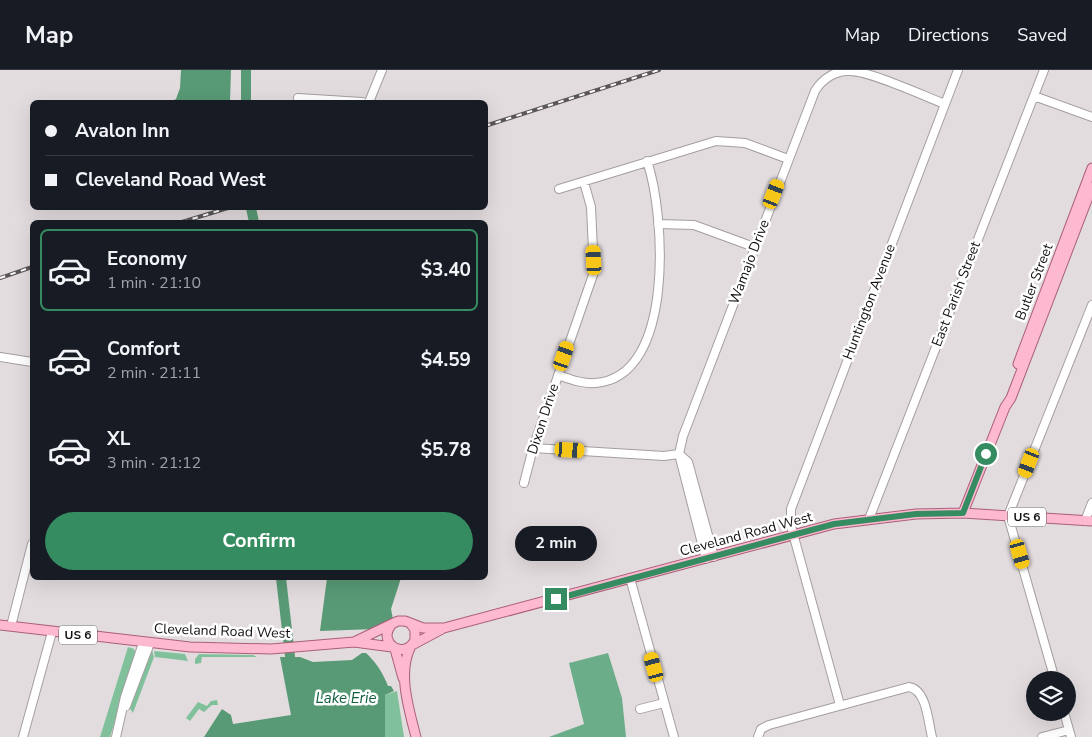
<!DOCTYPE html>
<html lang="en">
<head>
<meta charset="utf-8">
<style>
  body { margin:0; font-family:"Nunito Sans",sans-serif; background:#20242c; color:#f1f3f6; height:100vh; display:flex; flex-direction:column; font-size:19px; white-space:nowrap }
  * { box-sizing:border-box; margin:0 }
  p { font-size:16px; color:#9ea1a6 }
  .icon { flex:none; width:28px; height:28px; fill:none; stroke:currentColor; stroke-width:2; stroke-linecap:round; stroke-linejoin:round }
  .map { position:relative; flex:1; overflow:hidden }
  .side { position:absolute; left:30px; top:150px; width:458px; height:360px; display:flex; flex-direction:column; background:#171b24; border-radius:8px; box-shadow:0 5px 20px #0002 }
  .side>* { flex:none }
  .hud { position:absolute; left:30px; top:30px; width:458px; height:110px; border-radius:8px; box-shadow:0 5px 20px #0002; display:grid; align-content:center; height:110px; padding:0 15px; background:#171b24 }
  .tools { position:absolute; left:1026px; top:601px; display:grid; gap:10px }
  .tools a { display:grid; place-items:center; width:50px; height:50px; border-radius:50%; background:#171b24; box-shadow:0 5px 20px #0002; font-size:25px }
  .end { position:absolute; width:22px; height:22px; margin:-11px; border:6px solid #358c60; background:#fff; box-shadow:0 0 0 2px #fff }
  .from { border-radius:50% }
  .bubble { position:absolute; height:35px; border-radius:18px; background:#171b24; box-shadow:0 5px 20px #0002; font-size:16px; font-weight:700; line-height:35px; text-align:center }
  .car { position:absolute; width:15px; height:30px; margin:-15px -8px; border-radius:6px; box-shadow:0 0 4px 1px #0007; background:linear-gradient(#f5c518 24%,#345 0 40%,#f5c518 0 76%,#345 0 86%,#f5c518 0) }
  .hud b { display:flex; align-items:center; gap:18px; height:48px; font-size:19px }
  .hud b+b { border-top:1px solid #363941 }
  .hud i { width:12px; height:12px; background:#f1f3f6 }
  ul { padding:9px 0 0; list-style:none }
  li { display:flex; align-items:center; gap:15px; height:82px; margin:0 10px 8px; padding:0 5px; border:2px solid transparent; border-radius:8px }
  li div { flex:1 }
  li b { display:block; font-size:19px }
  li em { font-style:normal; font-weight:700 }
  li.selected { border-color:#358c60 }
  li>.icon { width:45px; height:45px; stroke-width:1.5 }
  .action { display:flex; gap:10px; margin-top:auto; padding:10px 15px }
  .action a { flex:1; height:58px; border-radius:30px; background:#358c60; color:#fff; font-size:20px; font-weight:700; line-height:58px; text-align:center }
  header { display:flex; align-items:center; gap:30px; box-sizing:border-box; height:70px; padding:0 25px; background:#171b24; border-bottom:1px solid #363941 }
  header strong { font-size:24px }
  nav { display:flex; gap:28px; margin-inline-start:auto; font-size:18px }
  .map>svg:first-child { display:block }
  .green { fill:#80c19c }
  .forest { fill:#6bad88 }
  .water { fill:#599a76 }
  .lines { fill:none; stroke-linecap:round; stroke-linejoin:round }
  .river { stroke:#599a76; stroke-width:10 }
  .minor-casing { stroke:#a59e9f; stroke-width:10 }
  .major-casing { stroke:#aa5f78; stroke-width:11 }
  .minor { stroke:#fff; stroke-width:8 }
  .major { stroke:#fdb9d0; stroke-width:9 }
  .rail-casing { stroke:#5b5758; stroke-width:4 }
  .rail { stroke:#fff; stroke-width:2; stroke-dasharray:5.5; stroke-linecap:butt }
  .route { stroke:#358c60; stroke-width:6 }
  .labels { text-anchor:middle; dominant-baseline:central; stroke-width:5; stroke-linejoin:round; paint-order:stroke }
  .shield { fill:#fff; stroke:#5a5858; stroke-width:1 }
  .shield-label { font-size:12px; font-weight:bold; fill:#131011 }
  .street-label { font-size:14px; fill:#131011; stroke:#fff }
  .water-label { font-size:15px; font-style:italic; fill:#11603d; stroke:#fff }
</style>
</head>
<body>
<header>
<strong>Map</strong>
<nav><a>Map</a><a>Directions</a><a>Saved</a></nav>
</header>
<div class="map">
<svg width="1092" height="667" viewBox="0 0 1092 667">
  <rect width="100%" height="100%" fill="#e3dcde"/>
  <path class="green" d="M 128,577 L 134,579 L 136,585 L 110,667 L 100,667 Z
    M 152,580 L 154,587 L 133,643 L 129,637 Z
    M 154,581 L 185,584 L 188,591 L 155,587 Z
    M 199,584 L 253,585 L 257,587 L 202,587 L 201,593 L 195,594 L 195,589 Z
    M 397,621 L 404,667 L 385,667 L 385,625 Z
    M 217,630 L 218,635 L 212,635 L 204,642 L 199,639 L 190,651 L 186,648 L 198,632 L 207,636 L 211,631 Z"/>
  <path class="forest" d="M 608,583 L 622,628 L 626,667 L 549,667 L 584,654 L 569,593 Z"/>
  <path class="water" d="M 181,0 L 231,0 L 230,32 L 170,32 L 176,29 L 180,18 Z
    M 327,508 L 401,508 L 391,539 L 393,549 L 376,559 L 320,561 Z
    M 362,583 L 366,583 C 376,592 383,603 388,616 L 391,616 L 394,621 L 385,625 L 385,667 L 204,667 L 222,639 L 231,645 L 233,654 L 291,645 L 280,587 L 300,587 L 313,592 L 352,590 Z"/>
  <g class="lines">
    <path class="river" d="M 246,0 L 246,32
      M 251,138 L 254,152
      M 281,508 L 290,586"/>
    <g class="minor-casing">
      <path id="minor" d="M 1034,26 L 1092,47
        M 298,28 L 362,32
        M 369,32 L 382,0
        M 559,119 L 716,71 L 745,73 L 788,89
        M 658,154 L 694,155 L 754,177
        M 0,287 L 32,292
        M 558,305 C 570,309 582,314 595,313 C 676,308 665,143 647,91
        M 533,378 L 664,386 L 679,384
        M 679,384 L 688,392 L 714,487
        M 524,413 L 533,378 L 594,202 L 591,137 L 584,112
        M 869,449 L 1044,0
        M 1085,451 L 1092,433
        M 706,489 L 679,384 L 683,366 L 815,21 C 822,9 836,0 850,1 C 870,1 924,26 945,34
        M 630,508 L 674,667
        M 11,556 L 32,474
        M 1055,610 L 1008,446 L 1092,235
        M 840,635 L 791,456 L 791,439 L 958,0
        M 126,636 L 150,573
        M 640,639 L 664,633
        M 1064,642 L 1071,667
        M 23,667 L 52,562
        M 116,667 L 125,627 L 143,573
        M 758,667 L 761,659 L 769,655 L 909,617 C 927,620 928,652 932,667
        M 1042,667 L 1069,660"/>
    </g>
    <g class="major-casing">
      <path id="major" d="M 1018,294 L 1092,98
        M 963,443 L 1005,337 L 1011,328 L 1092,117
        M 0,555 L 190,577 L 271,579 L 354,572 L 392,577
        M 391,555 C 377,573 404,591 415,570 L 415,560 L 411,554
        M 354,572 L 398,551 L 405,551 L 423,558 L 444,558 L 834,454 L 916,444 L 963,443 L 1092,451
        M 414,574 L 442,559
        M 411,576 C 397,603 409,639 416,667
        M 395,579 L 403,608"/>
    </g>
    <use href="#minor" class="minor"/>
    <use href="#major" class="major"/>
    <g class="rail-casing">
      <path id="rail" d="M 485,56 L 659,0
        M 182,152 L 228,138
        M 0,208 L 32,197"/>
    </g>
    <use href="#rail" class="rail"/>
  </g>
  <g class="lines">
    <path class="route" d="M 556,529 L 834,454 L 916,444 L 963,443 L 986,384"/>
  </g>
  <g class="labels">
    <g class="shield">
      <rect x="1008" y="437.5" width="38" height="19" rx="4"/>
      <rect x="59" y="555.5" width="38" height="19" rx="4"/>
    </g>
    <g class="shield-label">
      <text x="1027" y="447">US 6</text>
      <text x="78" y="565">US 6</text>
    </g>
    <g class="street-label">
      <text transform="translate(749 192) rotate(-69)">Wamajo Drive</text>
      <text transform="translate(1034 212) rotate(-69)">Butler Street</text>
      <text transform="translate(956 224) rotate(-69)">East Parish Street</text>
      <text transform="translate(869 232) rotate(-69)">Huntington Avenue</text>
      <text transform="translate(543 349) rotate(-72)">Dixon Drive</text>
      <text transform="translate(746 464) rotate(-15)">Cleveland Road West</text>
      <text transform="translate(222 561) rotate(2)">Cleveland Road West</text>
    </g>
    <g class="water-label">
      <text x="346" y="628">Lake Erie</text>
    </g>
  </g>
</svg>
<div class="tools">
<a><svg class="icon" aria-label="layers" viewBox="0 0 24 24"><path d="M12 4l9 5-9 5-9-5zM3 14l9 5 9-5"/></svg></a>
</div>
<i class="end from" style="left:986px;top:384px"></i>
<i class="end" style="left:556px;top:529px"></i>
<div class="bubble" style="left:515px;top:456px;width:82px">2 min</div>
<i class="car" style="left:774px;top:124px;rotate:21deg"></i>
<i class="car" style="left:594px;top:190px;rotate:357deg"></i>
<i class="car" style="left:564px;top:286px;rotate:19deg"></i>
<i class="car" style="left:570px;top:380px;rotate:93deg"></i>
<i class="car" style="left:1029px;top:393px;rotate:201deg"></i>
<i class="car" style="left:1020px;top:484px;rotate:164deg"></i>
<i class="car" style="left:654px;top:597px;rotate:345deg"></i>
<div class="hud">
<b><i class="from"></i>Avalon Inn</b>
<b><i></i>Cleveland Road West</b>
</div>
<section class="side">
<ul>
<li class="selected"><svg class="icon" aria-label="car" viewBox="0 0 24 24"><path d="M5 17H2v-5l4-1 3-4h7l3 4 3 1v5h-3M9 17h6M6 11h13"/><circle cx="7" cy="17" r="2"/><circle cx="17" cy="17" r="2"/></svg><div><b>Economy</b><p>1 min · 21:10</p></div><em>$3.40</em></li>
<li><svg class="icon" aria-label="car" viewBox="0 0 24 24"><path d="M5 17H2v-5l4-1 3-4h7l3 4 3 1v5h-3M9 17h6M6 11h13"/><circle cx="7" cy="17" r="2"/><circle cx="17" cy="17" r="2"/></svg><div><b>Comfort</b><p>2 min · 21:11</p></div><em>$4.59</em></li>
<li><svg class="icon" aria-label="car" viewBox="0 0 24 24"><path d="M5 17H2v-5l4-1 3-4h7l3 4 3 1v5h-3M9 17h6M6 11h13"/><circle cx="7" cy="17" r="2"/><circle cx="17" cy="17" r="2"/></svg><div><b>XL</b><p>3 min · 21:12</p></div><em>$5.78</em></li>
</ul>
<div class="action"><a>Confirm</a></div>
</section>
</div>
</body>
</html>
